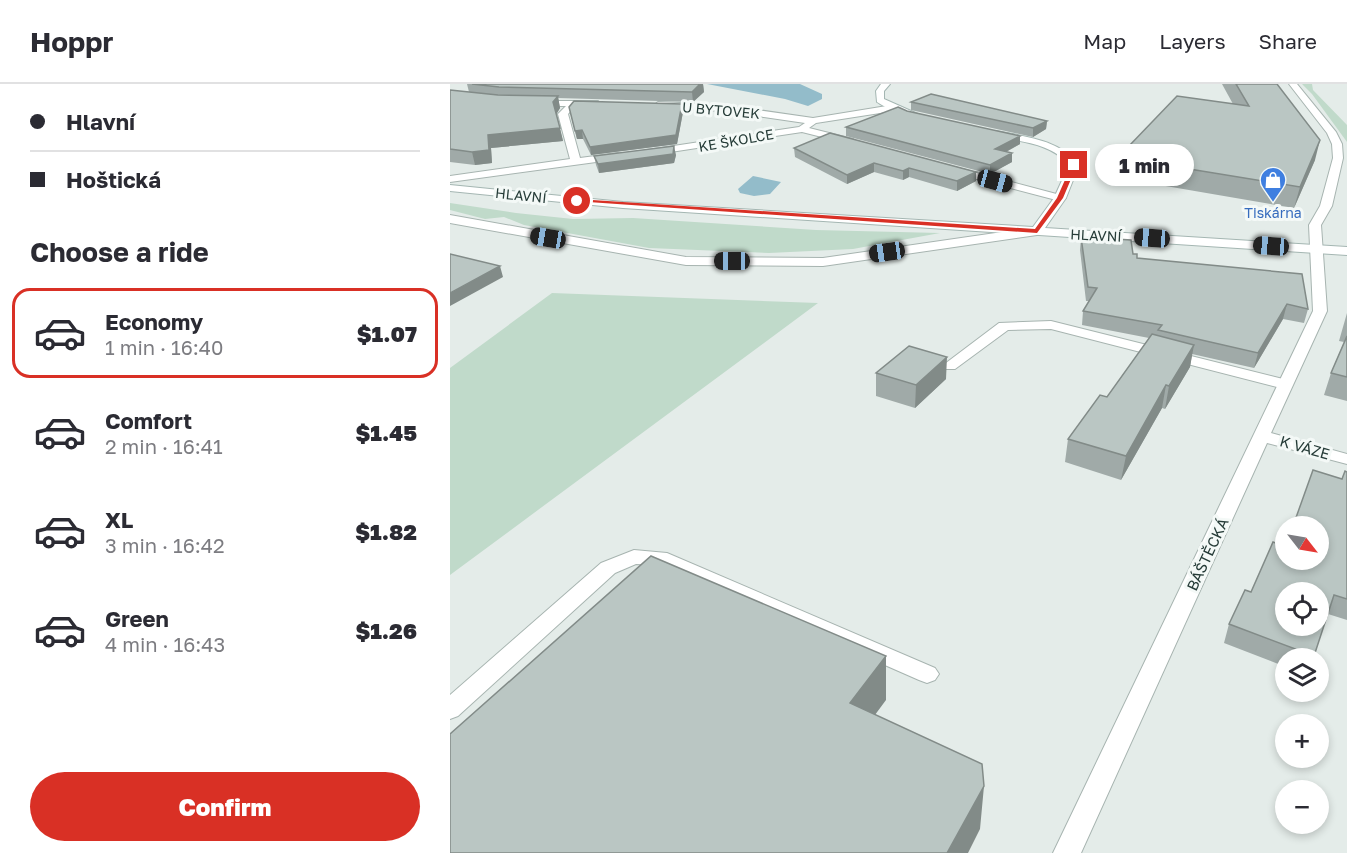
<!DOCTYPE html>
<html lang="en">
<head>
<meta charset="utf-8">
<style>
  body { margin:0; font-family:"Golos Text",sans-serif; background:#f2f2f3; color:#2b2b33; height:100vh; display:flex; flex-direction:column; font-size:22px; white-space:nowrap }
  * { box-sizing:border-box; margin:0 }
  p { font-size:20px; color:#7c7c81 }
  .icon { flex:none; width:33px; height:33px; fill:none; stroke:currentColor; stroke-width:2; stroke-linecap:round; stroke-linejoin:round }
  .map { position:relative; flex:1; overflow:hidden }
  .details { display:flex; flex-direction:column; background:#fff; width:450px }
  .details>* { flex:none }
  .top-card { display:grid; align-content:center; height:132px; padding:0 30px; background:#fff }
  .needle { width:39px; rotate:121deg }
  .fabs { position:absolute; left:825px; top:432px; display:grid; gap:12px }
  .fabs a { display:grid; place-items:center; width:54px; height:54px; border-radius:50%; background:#fff; box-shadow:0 3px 9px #0003; font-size:30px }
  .end { position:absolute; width:27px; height:27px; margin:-14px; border:8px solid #d93025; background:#fff; box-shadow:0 0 0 3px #fff }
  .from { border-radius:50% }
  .bubble { position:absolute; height:42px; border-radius:21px; background:#fff; box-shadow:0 3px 9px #0003; font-size:20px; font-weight:800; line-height:42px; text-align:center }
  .car { position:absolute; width:18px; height:36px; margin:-18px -9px; border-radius:8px; box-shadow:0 0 4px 2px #0007; background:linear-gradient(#222 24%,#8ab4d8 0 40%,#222 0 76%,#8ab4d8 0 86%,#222 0) }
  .top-card b { display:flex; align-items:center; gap:21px; height:57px; font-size:22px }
  .top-card b+b { border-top:2px solid #e1e1e2 }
  .top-card i { width:15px; height:15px; background:#2b2b33 }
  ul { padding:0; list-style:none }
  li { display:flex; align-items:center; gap:18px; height:90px; margin:0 12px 9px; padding:0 18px; border:3px solid transparent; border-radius:18px }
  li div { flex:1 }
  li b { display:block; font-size:22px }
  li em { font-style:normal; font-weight:800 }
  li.current { border-color:#d93025 }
  li>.icon { width:54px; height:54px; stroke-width:1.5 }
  h2 { padding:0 30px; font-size:27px; line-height:72px }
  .cta { display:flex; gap:12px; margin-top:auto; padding:12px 30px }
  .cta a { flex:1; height:69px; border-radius:36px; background:#d93025; color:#fff; font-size:24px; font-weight:800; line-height:69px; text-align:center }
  header { display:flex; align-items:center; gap:36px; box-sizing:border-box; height:84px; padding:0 30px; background:#fff; border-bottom:2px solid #e1e1e2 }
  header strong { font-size:28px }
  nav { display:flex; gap:33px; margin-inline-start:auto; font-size:21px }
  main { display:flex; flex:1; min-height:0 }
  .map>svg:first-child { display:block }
  .green { fill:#c0daca }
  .water { fill:#93bcca }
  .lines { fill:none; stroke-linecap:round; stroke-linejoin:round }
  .lane-casing { stroke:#a7b4b0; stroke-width:2 }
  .street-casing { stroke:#a7b4b0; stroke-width:2 }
  .secondary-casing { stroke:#a4b6b2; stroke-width:2 }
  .lane { fill:#fff; fill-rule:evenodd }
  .street { fill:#fff; fill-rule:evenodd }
  .secondary { fill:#fff; fill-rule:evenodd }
  .wall { fill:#a0aaa8 }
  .shaded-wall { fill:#828b88 }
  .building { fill:#bac6c3; stroke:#828b88; stroke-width:1.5; fill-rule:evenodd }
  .route { fill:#d93025 }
  .labels { text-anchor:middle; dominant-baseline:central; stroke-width:6; stroke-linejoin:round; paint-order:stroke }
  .far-street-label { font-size:14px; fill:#263c38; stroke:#f4f9f7 }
  .far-shop-label { font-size:14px; fill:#366cbe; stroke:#f4f9f7 }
  .street-label { font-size:15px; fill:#263c38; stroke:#f4f9f7 }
</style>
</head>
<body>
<header>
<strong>Hoppr</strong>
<nav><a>Map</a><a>Layers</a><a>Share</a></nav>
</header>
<main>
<section class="details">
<div class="top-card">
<b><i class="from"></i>Hlavní</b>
<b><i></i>Hoštická</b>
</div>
<h2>Choose a ride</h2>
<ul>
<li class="current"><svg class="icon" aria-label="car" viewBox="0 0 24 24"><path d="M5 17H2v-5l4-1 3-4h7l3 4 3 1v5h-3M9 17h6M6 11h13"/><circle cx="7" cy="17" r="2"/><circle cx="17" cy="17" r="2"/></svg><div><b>Economy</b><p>1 min · 16:40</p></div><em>$1.07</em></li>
<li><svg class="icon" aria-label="car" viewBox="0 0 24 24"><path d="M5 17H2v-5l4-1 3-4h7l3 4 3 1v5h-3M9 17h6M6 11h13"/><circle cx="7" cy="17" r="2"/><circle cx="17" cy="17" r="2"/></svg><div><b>Comfort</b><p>2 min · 16:41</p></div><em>$1.45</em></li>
<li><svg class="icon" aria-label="car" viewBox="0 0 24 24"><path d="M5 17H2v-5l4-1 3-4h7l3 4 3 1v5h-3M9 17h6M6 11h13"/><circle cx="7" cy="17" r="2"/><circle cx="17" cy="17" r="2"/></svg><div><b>XL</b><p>3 min · 16:42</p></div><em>$1.82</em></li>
<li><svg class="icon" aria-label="car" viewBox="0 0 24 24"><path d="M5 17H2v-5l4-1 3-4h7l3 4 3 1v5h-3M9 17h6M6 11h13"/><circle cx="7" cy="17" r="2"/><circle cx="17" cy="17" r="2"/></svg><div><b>Green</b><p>4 min · 16:43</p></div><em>$1.26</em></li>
</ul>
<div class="cta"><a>Confirm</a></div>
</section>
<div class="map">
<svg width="897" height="769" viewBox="0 0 897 769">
  <rect width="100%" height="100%" fill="#e4ece9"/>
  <path class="green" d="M 852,0 L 862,0 L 863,6 L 897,41 L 897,58 L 862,10 Z
    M 0,119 L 66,129 L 123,135 L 183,134 L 366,146 L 490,149 L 403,165 L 319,169 L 199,164 L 74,141 L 54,133 L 35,135 L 0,126 Z
    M 102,209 L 368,219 L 0,491 L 0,284 Z"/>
  <path class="water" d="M 257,0 L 350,0 L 372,10 L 372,15 L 358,22 L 335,15 Z
    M 303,92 L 331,98 L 320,110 L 304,112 L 290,109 L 288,105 Z"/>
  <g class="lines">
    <g class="lane-casing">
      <path id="lane" d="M 601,237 L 841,297 L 843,300 L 835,305 L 601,245 L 558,246 L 505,285 L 495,285 L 492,282 L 549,239 Z
        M 184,466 L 217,469 L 485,584 L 489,590 L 485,596 L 477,599 L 469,596 L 207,481 L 186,480 L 165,489 L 8,632 L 0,635 L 0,611 L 151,479 Z"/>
    </g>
    <g class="street-casing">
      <path id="street" d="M 839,0 L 847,0 L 886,48 L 892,60 L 893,74 L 882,122 L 871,141 L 877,227 L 821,349 L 897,370 L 897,380 L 817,359 L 631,769 L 603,769 L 863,227 L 859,141 L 870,122 L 883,74 L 882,60 L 877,49 Z
        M 82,17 L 148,17 L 148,21 L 145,22 L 125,22 L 118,30 L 130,74 L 168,69 L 173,72 L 168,75 L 0,98 L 0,92 L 120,75 L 108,30 L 116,22 L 85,22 L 81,19 Z
        M 208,18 L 273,21 L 363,34 L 443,21 L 447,24 L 443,27 L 366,39 L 359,44 L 403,55 L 403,59 L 400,60 L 352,48 L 201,71 L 197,70 L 197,66 L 349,43 L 355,39 L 273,27 L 205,23 L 204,21 Z
        M 504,83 L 614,112 L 616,114 L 610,117 L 500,88 L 500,84 Z
        M 0,131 L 236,173 L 373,174 L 587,143 L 593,147 L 587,151 L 373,182 L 236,181 L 0,139 Z"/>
    </g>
    <g class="secondary-casing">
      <path id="secondary" d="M 431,0 L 440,0 L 434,7 L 434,15 L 470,31 L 470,35 C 456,36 439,25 427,18 L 426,7 Z
        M 546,47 C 576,53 609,55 629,81 L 616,114 L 595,144 L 897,163 L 897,171 L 173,124 L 0,107 L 0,101 L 173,118 L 583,143 L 604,114 L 619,81 C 600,58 569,58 543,52 L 543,48 Z"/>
    </g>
    <use href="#lane" class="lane"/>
    <use href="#street" class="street"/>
    <use href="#secondary" class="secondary"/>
  </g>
  <path class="wall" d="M 17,0 L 253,0 L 254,8 L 243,18 L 108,14 L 110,24 L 106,30 L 113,57 L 41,64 L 42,79 L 25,81 L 0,78 L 0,6 L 19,8 Z
    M 772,0 L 827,0 L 865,76 L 844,124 L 669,94 L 672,74 L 677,70 L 678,63 L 783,20 Z
    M 461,18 L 597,37 L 596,45 L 583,53 L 461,26 Z
    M 119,23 L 233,28 L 227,60 L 141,71 L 133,55 L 127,55 Z
    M 457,27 L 570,60 L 556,68 L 562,78 L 540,90 L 396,52 L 396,43 Z
    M 344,64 L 526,88 L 526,97 L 507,107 L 459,93 L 453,96 L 424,88 L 397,100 L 345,73 Z
    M 226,71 L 224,79 L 149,89 L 146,81 L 144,72 Z
    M 631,153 L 683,170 L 687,174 L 858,225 L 854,239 L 833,235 L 804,284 L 742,270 L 740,283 L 715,325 L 712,324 L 671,396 L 615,378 L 618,355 L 657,313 L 699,254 L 632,241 L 633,227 L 639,217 L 636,217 L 630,166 Z
    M 897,229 L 897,317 L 874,311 L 881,289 L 894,258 L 889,257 Z
    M 426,289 L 496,295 L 465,324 L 426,312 Z
    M 897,388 L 897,536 L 878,530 L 863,574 L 836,574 L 836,583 L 774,559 L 779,540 L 801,508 L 836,463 Z"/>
  <path class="shaded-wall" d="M 250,0 L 253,0 L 254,8 L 243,18 L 242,8 Z
    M 108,12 L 110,24 L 106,31 L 103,18 Z
    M 232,20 L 233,28 L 227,60 L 141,71 L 140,63 Z
    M 597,37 L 596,45 L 583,53 L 583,44 Z
    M 110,44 L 113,57 L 41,64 L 42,79 L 25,81 L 22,68 L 38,51 Z
    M 132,46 L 133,55 L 127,55 L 125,47 Z
    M 570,52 L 570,60 L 545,74 L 545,65 Z
    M 870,56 L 865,76 L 844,124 L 850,103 Z
    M 224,62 L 226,71 L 224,79 L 149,89 L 148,80 Z
    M 687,62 L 676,74 L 678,63 Z
    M 562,69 L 562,78 L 540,90 L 540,81 Z
    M 424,79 L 424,88 L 397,100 L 397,91 Z
    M 459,84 L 459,93 L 453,96 L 453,87 Z
    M 526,88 L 526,97 L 507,107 L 507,97 Z
    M 50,182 L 53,193 L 0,222 L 0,209 Z
    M 837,220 L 833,235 L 804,284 L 808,269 Z
    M 744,261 L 740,283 L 715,325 L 719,302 Z
    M 497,273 L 496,295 L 465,324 L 466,301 Z
    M 716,301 L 712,324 L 671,396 L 676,372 Z
    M 436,572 L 436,616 L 402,662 L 400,619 Z
    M 534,702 L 530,745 L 518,769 L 497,769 Z"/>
  <path class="building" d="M 22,0 L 250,0 L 242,8 L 49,3 Z
    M 786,0 L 827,0 L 870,56 L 850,103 L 672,74 L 687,62 L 678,63 L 727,12 L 799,22 Z
    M 0,6 L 48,11 L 108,12 L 103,18 L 110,44 L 38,51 L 39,66 L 22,68 L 0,65 Z
    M 481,10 L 597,37 L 583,44 L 461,18 Z
    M 124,17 L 232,20 L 226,51 L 140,63 L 132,46 L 125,47 L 119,23 Z
    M 448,23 L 457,27 L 570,52 L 545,65 L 562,69 L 540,81 L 396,43 Z
    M 380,49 L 526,88 L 507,97 L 459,84 L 453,87 L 424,79 L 397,91 L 344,64 Z
    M 224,62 L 223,70 L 148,80 L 144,72 Z
    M 631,153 L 681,156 L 683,170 L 687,170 L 687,174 L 852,190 L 858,225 L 837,220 L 808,269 L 708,246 L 712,241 L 633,227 L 647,204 L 638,203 Z
    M 0,170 L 50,182 L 0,209 Z
    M 702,250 L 744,261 L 719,302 L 716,301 L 676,372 L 618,355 L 650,311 L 657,313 Z
    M 897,252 L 897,293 L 881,289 Z
    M 459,262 L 497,273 L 466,301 L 426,289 Z
    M 863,386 L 892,395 L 895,387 L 897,388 L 897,515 L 884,511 L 864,572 L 779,540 L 795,506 L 801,508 L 823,458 L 836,463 L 836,476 L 868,476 L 868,442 L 843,442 ZM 836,508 L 868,508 L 868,542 L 836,542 Z
    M 201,472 L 436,572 L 400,619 L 532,680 L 534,702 L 497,769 L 0,769 L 0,650 Z"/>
  <path class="route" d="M 622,80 L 627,81 L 613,114 L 587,149 L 124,117 L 127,115 L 585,145 L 607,114 Z"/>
  <defs>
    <g id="shop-pin" transform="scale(1.35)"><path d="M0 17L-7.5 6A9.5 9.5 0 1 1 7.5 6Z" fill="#3f7fe0" stroke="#f4f9f7"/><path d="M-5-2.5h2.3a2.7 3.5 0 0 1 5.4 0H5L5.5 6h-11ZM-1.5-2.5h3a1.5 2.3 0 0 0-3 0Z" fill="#fff"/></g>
  </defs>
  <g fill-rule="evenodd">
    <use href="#shop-pin" x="823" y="96"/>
  </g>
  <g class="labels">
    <g class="far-street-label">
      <text transform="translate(271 26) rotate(5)">U BYTOVEK</text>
      <text transform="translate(286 56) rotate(-10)">KE ŠKOLCE</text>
      <text transform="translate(71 111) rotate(6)">HLAVNÍ</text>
      <text transform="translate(646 151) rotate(3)">HLAVNÍ</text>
    </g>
    <g class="far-shop-label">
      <text x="823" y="128">Tiskárna</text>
    </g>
    <g class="street-label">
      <text transform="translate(855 363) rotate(16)">K VÁZE</text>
      <text transform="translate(757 470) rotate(-65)">BÁŠTĚCKÁ</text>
    </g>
  </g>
</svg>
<div class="fabs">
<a><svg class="needle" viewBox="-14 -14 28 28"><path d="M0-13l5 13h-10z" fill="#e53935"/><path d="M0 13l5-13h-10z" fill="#7c7c81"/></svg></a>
<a><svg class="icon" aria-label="locate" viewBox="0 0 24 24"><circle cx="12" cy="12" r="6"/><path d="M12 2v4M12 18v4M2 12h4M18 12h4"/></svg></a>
<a><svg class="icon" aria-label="layers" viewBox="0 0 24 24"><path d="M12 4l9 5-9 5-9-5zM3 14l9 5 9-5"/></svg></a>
<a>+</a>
<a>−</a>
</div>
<i class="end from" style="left:127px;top:117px"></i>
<i class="end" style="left:624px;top:81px"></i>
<div class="bubble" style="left:645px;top:60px;width:99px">1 min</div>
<i class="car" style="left:545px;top:97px;rotate:105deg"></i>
<i class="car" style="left:98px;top:154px;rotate:280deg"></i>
<i class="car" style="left:702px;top:154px;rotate:274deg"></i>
<i class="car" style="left:821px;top:162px;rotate:274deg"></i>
<i class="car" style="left:437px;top:168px;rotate:262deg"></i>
<i class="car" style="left:282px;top:177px;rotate:270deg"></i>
</div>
</main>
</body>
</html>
